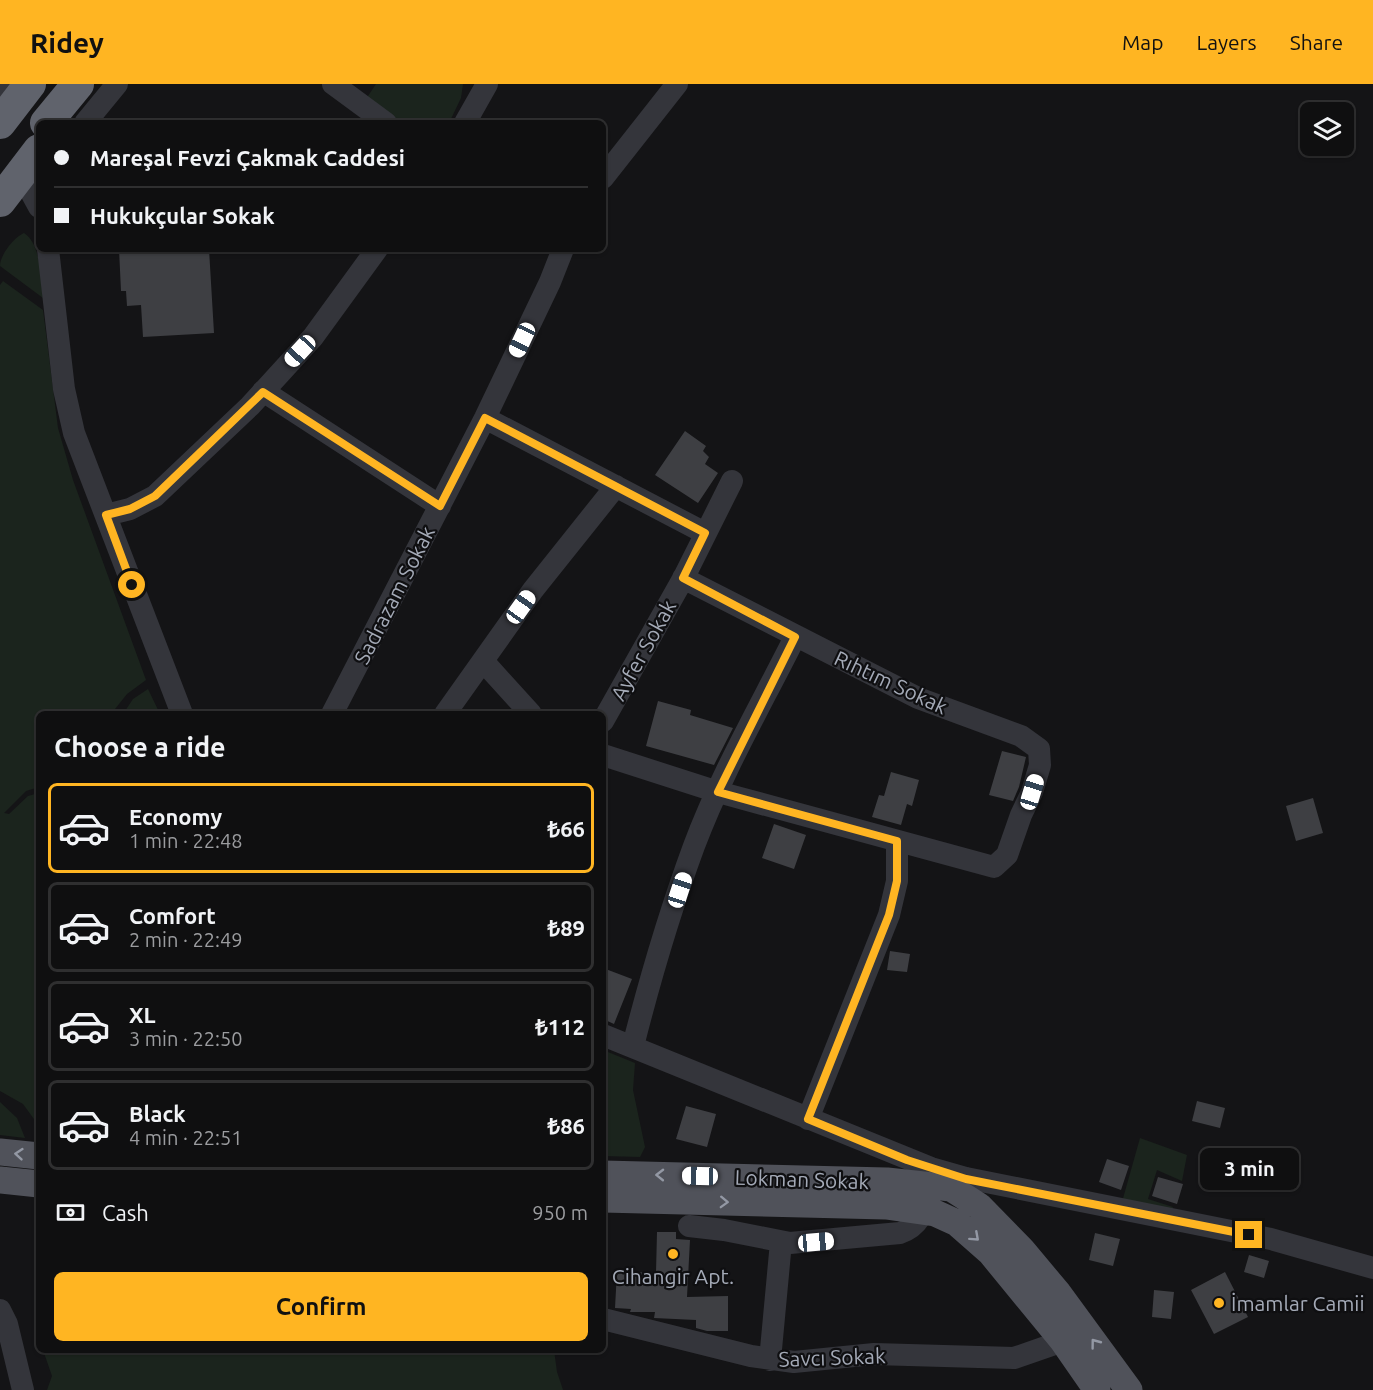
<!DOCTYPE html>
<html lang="en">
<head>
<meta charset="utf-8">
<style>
  body { margin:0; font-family:Ubuntu,sans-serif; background:#181819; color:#f1f3f6; height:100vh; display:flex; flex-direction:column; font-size:22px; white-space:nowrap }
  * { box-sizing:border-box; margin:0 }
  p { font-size:20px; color:#9b9c9f }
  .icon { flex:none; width:33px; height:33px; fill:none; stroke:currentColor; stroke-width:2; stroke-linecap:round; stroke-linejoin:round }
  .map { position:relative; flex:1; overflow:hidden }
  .sheet { position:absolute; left:36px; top:627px; width:570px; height:642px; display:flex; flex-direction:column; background:#0f0f10; border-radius:9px; box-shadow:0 2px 4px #0004,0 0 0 2px #2f2f30 }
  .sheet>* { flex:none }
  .banner { position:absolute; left:36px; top:36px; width:570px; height:132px; border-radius:9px; box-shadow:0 2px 4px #0004,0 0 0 2px #2f2f30; display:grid; align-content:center; height:132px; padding:0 18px; background:#0f0f10 }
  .fabs { position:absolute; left:1300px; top:18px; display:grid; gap:12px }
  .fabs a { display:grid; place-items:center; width:54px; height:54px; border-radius:9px; background:#0f0f10; box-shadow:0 2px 4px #0004,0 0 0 2px #2f2f30; font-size:30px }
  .end { position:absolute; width:27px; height:27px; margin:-14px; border:8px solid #ffb522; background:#111; box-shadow:0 0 0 3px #111 }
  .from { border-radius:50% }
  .bubble { position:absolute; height:42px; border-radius:9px; background:#0f0f10; box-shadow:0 2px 4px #0004,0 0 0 2px #2f2f30; font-size:20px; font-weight:600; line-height:42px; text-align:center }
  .car { position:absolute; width:18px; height:36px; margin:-18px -9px; border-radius:8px; box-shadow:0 0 4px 2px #0007; background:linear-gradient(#fff 24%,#345 0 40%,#fff 0 76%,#345 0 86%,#fff 0) }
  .banner b { display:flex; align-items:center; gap:21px; height:57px; font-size:22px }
  .banner b+b { border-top:2px solid #2f2f30 }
  .banner i { width:15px; height:15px; background:#f1f3f6 }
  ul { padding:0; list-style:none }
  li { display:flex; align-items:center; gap:18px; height:90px; margin:0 12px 9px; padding:0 6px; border:3px solid #2f2f30; border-radius:9px }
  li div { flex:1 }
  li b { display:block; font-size:22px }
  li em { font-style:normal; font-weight:600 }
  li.on { border-color:#ffb522 }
  li>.icon { width:54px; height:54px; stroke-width:1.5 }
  h2 { padding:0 18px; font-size:27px; line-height:72px }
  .pay { display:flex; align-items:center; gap:15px; height:66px; padding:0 18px; font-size:22px }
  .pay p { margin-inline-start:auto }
  .cta { display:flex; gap:12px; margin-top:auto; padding:12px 18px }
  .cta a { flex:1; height:69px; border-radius:9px; background:#ffb522; color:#111; font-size:24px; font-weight:600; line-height:69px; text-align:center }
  header { display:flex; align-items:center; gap:36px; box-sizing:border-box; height:84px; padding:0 30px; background:#ffb522; color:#111 }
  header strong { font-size:28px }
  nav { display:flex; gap:33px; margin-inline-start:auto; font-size:21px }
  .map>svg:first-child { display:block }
  .green { fill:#1b241d }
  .building { fill:#3e3f43 }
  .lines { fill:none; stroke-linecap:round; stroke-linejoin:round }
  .minor { stroke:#34353b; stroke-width:22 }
  .major { stroke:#50525a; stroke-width:27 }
  .highway { stroke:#60636c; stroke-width:32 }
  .oneway { stroke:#9398a4 }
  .route { stroke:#ffb522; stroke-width:8 }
  .poi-dot { fill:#ffb522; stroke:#0f0f11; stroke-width:2 }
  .labels { text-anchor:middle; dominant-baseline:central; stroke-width:4.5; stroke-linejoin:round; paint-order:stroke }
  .street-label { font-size:21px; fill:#a4aab7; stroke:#0f0f11 }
  .poi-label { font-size:21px; fill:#a4aab7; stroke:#0f0f11 }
</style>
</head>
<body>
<header>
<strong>Ridey</strong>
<nav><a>Map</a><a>Layers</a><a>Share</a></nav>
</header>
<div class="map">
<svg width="1373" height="1306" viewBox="0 0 1373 1306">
  <rect width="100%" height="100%" fill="#141416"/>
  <path class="green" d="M 376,0 L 463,0 L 461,14 L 449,39 L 397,39 L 366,15 Z
    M 24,149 C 42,161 40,194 43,214 L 0,182 C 0,171 14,153 24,149 Z
    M 3,197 L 43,226 L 58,344 L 73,396 L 146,596 L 127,610 L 111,630 L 39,630 L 39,703 L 26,707 L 4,729 L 9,730 L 28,712 L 39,709 L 39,1042 L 23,1020 L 0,1007 L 0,201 Z
    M 148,605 L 160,630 L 123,630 L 133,615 Z
    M 603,966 L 635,979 L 633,1006 L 645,1063 L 640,1073 L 603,1072 Z
    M 0,1018 L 17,1034 L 25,1054 L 0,1051 Z
    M 1140,1054 L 1187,1071 L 1182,1097 L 1157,1086 L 1148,1115 L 1173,1123 L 1171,1131 L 1122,1118 Z
    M 43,1266 L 554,1266 L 557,1288 L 563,1306 L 47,1306 L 52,1292 Z"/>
  <path class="building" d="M 119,165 L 209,165 L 214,249 L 143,253 L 141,221 L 127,222 L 126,207 L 121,207 Z
    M 685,347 L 706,362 L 703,367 L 709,373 L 705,380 L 718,389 L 698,419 L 655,391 Z
    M 658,617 L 691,626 L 690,631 L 733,644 L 714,681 L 646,662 Z
    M 1002,667 L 1026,673 L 1019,703 L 1013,717 L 989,711 Z
    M 891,688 L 919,696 L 912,722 L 907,720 L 901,741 L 872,733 L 879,711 L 884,712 Z
    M 1313,714 L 1323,749 L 1296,757 L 1286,722 Z
    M 774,740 L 806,751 L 794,785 L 762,774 Z
    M 890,867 L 910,870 L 907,888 L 887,886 Z
    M 603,884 L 632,895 L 614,940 L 603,935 Z
    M 1197,1017 L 1225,1024 L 1220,1044 L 1192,1037 Z
    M 686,1022 L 716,1030 L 707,1063 L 676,1055 Z
    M 1235,1068 L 1262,1071 L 1260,1095 L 1232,1092 Z
    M 1107,1075 L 1129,1082 L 1121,1106 L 1099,1098 Z
    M 1158,1093 L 1183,1100 L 1177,1120 L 1152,1112 Z
    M 657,1148 L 676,1148 L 676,1155 L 690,1156 L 687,1213 L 728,1212 L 728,1247 L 707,1247 L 696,1244 L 696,1236 L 654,1234 L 655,1228 L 630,1228 L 631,1225 L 615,1224 L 617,1187 L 656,1189 Z
    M 1095,1149 L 1120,1155 L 1113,1182 L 1089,1176 Z
    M 1249,1171 L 1269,1177 L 1264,1194 L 1244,1188 Z
    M 1225,1188 L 1248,1233 L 1214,1250 L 1191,1206 Z
    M 1154,1206 L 1174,1208 L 1171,1235 L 1152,1233 Z"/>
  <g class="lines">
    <path class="minor" d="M 333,0 L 386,39
      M 0,10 L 5,0
      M 85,39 L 117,0
      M 465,39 L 487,0
      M 21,90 L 39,123
      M 603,94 L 677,0
      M 48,165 L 64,305 L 74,349 L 182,630
      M 263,307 L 440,422
      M 485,334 L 705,449
      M 106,431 L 130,425 L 155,412 L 250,322 L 313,253 L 377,165
      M 483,577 L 531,630
      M 332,630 L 485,334 L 550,198 L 563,165
      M 445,630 L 533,506 L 616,402
      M 603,637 L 684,493 L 732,397
      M 603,671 L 718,708 L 994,783 L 1007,771 L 1021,731 L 1032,708 L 1040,681 L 1039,665 L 1021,652 L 918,614 L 683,494
      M 603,951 L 931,1084 L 966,1094 L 1271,1155 L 1373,1184
      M 633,962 C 650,895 670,827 694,762 C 721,690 761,621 795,553
      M 808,1035 L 889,831 L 897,797 L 897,757
      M 689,1142 L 724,1146 L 790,1159 L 900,1149 C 919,1142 923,1130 927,1112
      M 0,1226 L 7,1240 L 23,1306
      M 603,1235 L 751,1272 L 794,1278 L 874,1270 L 1014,1274 L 1063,1257
      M 770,1276 L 781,1158"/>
    <path class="major" d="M 0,1068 L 39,1072
      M 603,1090 L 887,1097 L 951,1104 L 979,1122 L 1022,1166 L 1058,1209 L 1129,1306
      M 0,1096 L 39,1100
      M 603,1115 L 886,1122 L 935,1129 L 957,1139 L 990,1168 L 1063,1257 L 1097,1306"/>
    <path class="highway" d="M 0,39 L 30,0
      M 46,39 L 78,0
      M 0,117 L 39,66"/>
  </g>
  <defs><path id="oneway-chevron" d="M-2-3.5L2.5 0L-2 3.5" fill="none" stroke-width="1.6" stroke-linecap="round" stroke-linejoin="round" transform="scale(1.5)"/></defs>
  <g class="oneway">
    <use href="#oneway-chevron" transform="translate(19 1070) rotate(-175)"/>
    <use href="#oneway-chevron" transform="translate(660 1091) rotate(-179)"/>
    <use href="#oneway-chevron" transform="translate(724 1118) rotate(2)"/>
    <use href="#oneway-chevron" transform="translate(975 1153) rotate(42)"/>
    <use href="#oneway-chevron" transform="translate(1095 1259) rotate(-127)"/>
  </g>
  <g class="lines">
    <path class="route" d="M 132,501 L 106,431 L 130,425 L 155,412 L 263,308 L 440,422 L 485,334 L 705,449 L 683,494 L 795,553 L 718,708 L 897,757 L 897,797 L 889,831 L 808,1035 L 907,1076 L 966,1095 L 1249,1151"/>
  </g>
  <g class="poi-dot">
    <circle cx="673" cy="1170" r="6"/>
    <circle cx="1219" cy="1219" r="6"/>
  </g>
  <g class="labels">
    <g class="street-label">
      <text transform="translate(394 511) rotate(-63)">Sadrazam Sokak</text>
      <text transform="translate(643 566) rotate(-61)">Ayfer Sokak</text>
      <text transform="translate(891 598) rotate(25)">Rıhtım Sokak</text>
      <text transform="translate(802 1095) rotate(2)">Lokman Sokak</text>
      <text transform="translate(832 1273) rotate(-2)">Savcı Sokak</text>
    </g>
    <g class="poi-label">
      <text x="673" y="1192">Cihangir Apt.</text>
      <text x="1231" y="1219" text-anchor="start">İmamlar Camii</text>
    </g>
  </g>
</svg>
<div class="fabs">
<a><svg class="icon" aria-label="layers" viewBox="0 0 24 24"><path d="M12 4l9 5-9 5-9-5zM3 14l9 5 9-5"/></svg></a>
</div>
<i class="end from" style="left:132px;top:501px"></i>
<i class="end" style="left:1249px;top:1151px"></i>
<div class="bubble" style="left:1200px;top:1064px;width:99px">3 min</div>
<i class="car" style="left:522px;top:256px;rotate:205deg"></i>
<i class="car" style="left:300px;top:267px;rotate:223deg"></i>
<i class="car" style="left:521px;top:523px;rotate:35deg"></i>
<i class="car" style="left:1032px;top:708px;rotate:17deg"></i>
<i class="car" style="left:680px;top:806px;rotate:18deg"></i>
<i class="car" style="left:700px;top:1092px;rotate:271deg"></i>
<i class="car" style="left:816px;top:1158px;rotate:85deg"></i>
<div class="banner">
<b><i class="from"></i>Mareşal Fevzi Çakmak Caddesi</b>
<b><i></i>Hukukçular Sokak</b>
</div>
<section class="sheet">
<h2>Choose a ride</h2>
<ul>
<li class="on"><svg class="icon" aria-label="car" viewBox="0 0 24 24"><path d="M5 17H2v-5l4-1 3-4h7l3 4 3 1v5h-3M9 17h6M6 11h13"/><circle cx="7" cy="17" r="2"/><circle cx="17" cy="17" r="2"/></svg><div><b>Economy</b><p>1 min · 22:48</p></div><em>₺66</em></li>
<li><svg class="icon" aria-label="car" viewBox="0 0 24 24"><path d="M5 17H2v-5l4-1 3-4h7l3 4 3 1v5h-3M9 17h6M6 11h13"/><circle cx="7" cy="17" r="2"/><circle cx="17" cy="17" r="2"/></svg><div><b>Comfort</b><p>2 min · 22:49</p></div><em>₺89</em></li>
<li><svg class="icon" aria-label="car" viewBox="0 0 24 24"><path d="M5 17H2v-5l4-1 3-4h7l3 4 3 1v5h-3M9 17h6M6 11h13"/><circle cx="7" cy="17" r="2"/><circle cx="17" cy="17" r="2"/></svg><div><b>XL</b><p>3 min · 22:50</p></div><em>₺112</em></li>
<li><svg class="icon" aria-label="car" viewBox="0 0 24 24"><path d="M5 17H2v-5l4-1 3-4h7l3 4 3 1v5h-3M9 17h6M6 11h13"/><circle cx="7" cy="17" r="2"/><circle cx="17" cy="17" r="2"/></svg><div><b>Black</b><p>4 min · 22:51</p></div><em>₺86</em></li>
</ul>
<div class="pay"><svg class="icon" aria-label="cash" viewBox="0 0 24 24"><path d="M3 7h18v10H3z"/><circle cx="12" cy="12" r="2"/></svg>Cash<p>950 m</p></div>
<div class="cta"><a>Confirm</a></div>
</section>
</div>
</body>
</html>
